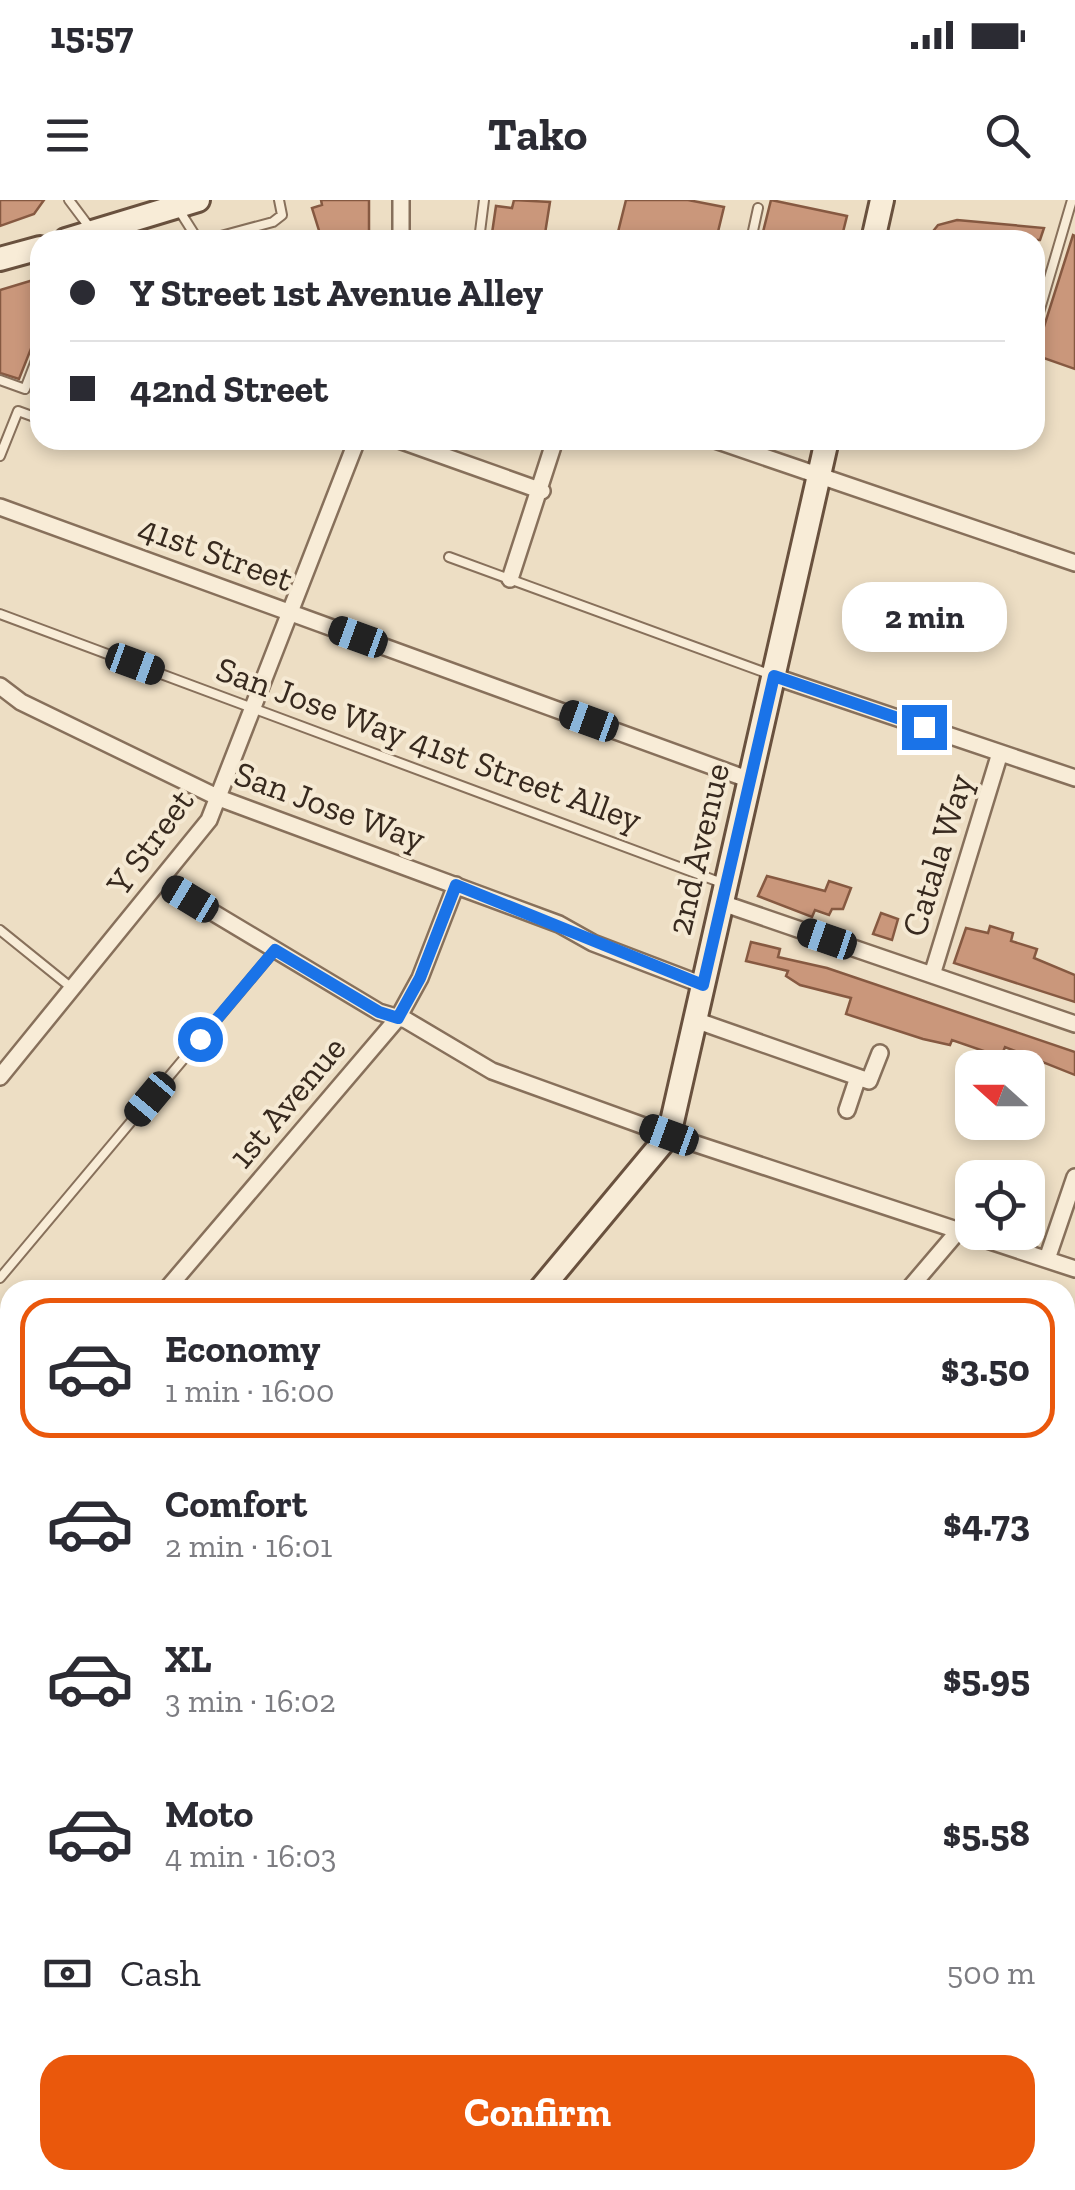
<!DOCTYPE html>
<html lang="en">
<head>
<meta charset="utf-8">
<style>
  body { margin:0; font-family:"Zilla Slab",serif; background:#f7f7f7; color:#2b2b33; height:100vh; display:flex; flex-direction:column; font-size:38px; white-space:nowrap }
  * { box-sizing:border-box; margin:0 }
  p { font-size:32px; color:#7c7c81 }
  .icon { flex:none; width:55px; height:55px; fill:none; stroke:currentColor; stroke-width:2; stroke-linecap:round; stroke-linejoin:round }
  .map { position:relative; flex:1; overflow:hidden }
  .drawer { position:absolute; left:0px; top:1080px; width:1075px; height:910px; display:flex; flex-direction:column; background:#fff; border-radius:30px 30px 0 0; box-shadow:0 5px 15px #0003 }
  .drawer>* { flex:none }
  .hud { position:absolute; left:30px; top:30px; width:1015px; height:220px; border-radius:30px; box-shadow:0 5px 15px #0003; display:grid; align-content:center; height:220px; padding:0 40px; background:#fff }
  .needle { width:65px; rotate:291deg }
  .tools { position:absolute; left:955px; top:850px; display:grid; gap:20px }
  .tools a { display:grid; place-items:center; width:90px; height:90px; border-radius:20px; background:#fff; box-shadow:0 5px 15px #0003; font-size:50px }
  .end { position:absolute; width:45px; height:45px; margin:-22px; border:12px solid #1a73e8; background:#fff; box-shadow:0 0 0 5px #fff }
  .from { border-radius:50% }
  .bubble { position:absolute; height:70px; border-radius:30px; background:#fff; box-shadow:0 5px 15px #0003; font-size:32px; font-weight:700; line-height:70px; text-align:center }
  .car { position:absolute; width:30px; height:60px; margin:-30px -15px; border-radius:12px; box-shadow:0 0 8px 2px #0007; background:linear-gradient(#222 24%,#8ab4d8 0 40%,#222 0 76%,#8ab4d8 0 86%,#222 0) }
  .hud b { display:flex; align-items:center; gap:35px; height:95px; font-size:38px }
  .hud b+b { border-top:2px solid #e1e1e2 }
  .hud i { width:25px; height:25px; background:#2b2b33 }
  ul { padding:18px 0 0; list-style:none }
  li { display:flex; align-items:center; gap:30px; height:140px; margin:0 20px 15px; padding:0 20px; border:5px solid transparent; border-radius:30px }
  li div { flex:1 }
  li b { display:block; font-size:38px }
  li em { font-style:normal; font-weight:700 }
  li.on { border-color:#ea580c }
  li>.icon { width:90px; height:90px; stroke-width:1.5 }
  .pay { display:flex; align-items:center; gap:25px; height:110px; padding:0 40px; font-size:38px }
  .pay p { margin-inline-start:auto }
  .button { display:flex; gap:20px; margin-top:auto; padding:20px 40px }
  .button a { flex:1; height:115px; border-radius:30px; background:#ea580c; color:#fff; font-size:40px; font-weight:700; line-height:115px; text-align:center }
  .status { display:flex; justify-content:space-between; align-items:center; height:70px; padding:0 50px; background:#fff; direction:ltr }
  .status svg { height:28px; fill:currentColor }
  header { display:flex; justify-content:space-between; align-items:center; height:130px; padding:0 40px; background:#fff; font-size:45px; font-weight:700 }
  .map>svg:first-child { display:block }
  .building { fill:#ca977b; stroke:#865941; stroke-width:2.5 }
  .lines { fill:none; stroke-linecap:round; stroke-linejoin:round }
  .lane-casing { stroke:#87705b; stroke-width:12 }
  .street-casing { stroke:#87705b; stroke-width:20 }
  .secondary-casing { stroke:#69513e; stroke-width:28 }
  .lane { stroke:#f8ecd7; stroke-width:8 }
  .street { stroke:#f8ecd7; stroke-width:15 }
  .secondary { stroke:#f8ecd7; stroke-width:22 }
  .route { stroke:#1a73e8; stroke-width:12 }
  .labels { text-anchor:middle; dominant-baseline:central; stroke-width:8; stroke-linejoin:round; paint-order:stroke }
  .street-label { font-size:35px; fill:#37291e; stroke:#f5e9d3 }
</style>
</head>
<body>
<div class="status"><b>15:57</b><svg viewBox="0 0 49 12"><path d="M0 12V9h3v3zM5 12V6h3v6zM10 12V3h3v9zM15 12V0h3v12zM26 1h20v11H26zM47 4h2v5h-2z"/></svg></div>
<header><svg class="icon" aria-label="menu" viewBox="0 0 24 24"><path d="M4 6h16M4 12h16M4 18h16"/></svg>Tako<svg class="icon" aria-label="search" viewBox="0 0 24 24"><circle cx="10" cy="10" r="6"/><path d="M15 15l6 6"/></svg></header>
<div class="map">
<svg width="1075" height="1990" viewBox="0 0 1075 1990">
  <rect width="100%" height="100%" fill="#eddec4"/>
  <path class="building" d="M 0,0 L 44,0 L 34,14 L 0,26 Z
    M 321,0 L 369,0 L 369,40 L 322,40 L 312,8 L 322,5 Z
    M 514,0 L 550,2 L 544,40 L 491,40 L 496,6 L 512,8 Z
    M 626,0 L 688,0 L 724,7 L 716,40 L 616,40 Z
    M 771,0 L 847,16 L 841,40 L 761,40 Z
    M 957,20 L 1044,28 L 1040,40 L 926,40 L 938,25 Z
    M 1073,35 L 1075,36 L 1075,169 L 1035,155 Z
    M 40,78 L 40,126 L 19,179 L 0,173 L 0,90 Z
    M 767,676 L 825,691 L 829,681 L 851,688 L 843,709 L 832,709 L 829,715 L 815,710 L 812,717 L 758,696 Z
    M 881,713 L 898,719 L 892,740 L 873,734 Z
    M 990,726 L 1013,733 L 1011,741 L 1037,749 L 1034,758 L 1075,775 L 1075,802 L 954,763 L 966,728 L 988,733 Z
    M 751,742 L 780,749 L 778,757 L 827,768 L 1075,852 L 1075,875 L 1005,847 L 1001,857 L 952,840 L 950,845 L 923,839 L 846,814 L 851,798 L 800,785 L 786,776 L 788,771 L 746,761 Z"/>
  <g class="lines">
    <g class="lane-casing">
      <path id="lane" d="M 69,0 L 90,28
        M 179,10 L 198,40
        M 206,40 L 273,22 L 282,15 L 279,0
        M 479,40 L 484,0
        M 751,40 L 758,8
        M 1035,126 L 1072,0
        M 0,180 L 25,189 L 40,150
        M 0,256 L 18,211 L 40,219
        M 449,357 L 769,474
        M 0,414 L 722,683
        M 0,730 L 73,789
        M 0,1078 L 275,750
        M 1065,1412 L 1075,1420
        M 0,1958 L 10,1946
        M 340,1990 L 349,1980"/>
    </g>
    <g class="street-casing">
      <path id="street" d="M 401,0 L 401,40
        M 399,240 L 542,291
        M 715,240 L 1075,363
        M 0,307 L 750,580
        M 510,379 L 555,240
        M 773,476 L 1075,578
        M 0,486 L 21,502 L 219,598 L 559,724 L 593,743 L 703,785
        M 162,682 L 379,812 L 406,820 L 492,871 L 669,935 L 1075,1069
        M 722,703 L 1075,824
        M 932,775 L 1000,553
        M 695,820 L 869,881 L 880,853
        M 0,877 L 209,620 L 357,240
        M 847,910 L 858,877
        M 1047,1059 L 1075,977
        M 166,1090 L 398,818 L 420,778 L 456,685
        M 908,1090 L 960,1029
        M 0,1136 L 10,1144
        M 0,1287 L 10,1275
        M 1065,1334 L 1075,1322
        M 1065,1635 L 1075,1643
        M 0,1777 L 10,1785
        M 244,1980 L 256,1990
        M 814,1980 L 826,1990
        M 155,1990 L 163,1980
        M 521,1990 L 529,1980"/>
    </g>
    <g class="secondary-casing">
      <path id="secondary" d="M 66,40 L 198,0
        M 873,40 L 882,0
        M 0,59 L 40,48
        M 540,1090 L 669,935 L 827,240
        M 0,1738 L 10,1726"/>
    </g>
    <use href="#lane" class="lane"/>
    <use href="#street" class="street"/>
    <use href="#secondary" class="secondary"/>
  </g>
  <g class="lines">
    <path class="route" d="M 200,839 L 275,750 L 379,812 L 398,818 L 420,778 L 456,685 L 703,785 L 774,476 L 924,527"/>
  </g>
  <g class="labels">
    <g class="street-label">
      <text transform="translate(216 353) rotate(20)">41st Street</text>
      <text transform="translate(429 544) rotate(20)">San Jose Way 41st Street Alley</text>
      <text transform="translate(330 606) rotate(20)">San Jose Way</text>
      <text transform="translate(150 642) rotate(-54)">Y Street</text>
      <text transform="translate(698 649) rotate(-77)">2nd Avenue</text>
      <text transform="translate(937 655) rotate(-73)">Catala Way</text>
      <text transform="translate(287 902) rotate(-50)">1st Avenue</text>
    </g>
  </g>
</svg>
<div class="tools">
<a><svg class="needle" viewBox="-14 -14 28 28"><path d="M0-13l5 13h-10z" fill="#e53935"/><path d="M0 13l5-13h-10z" fill="#7c7c81"/></svg></a>
<a><svg class="icon" aria-label="locate" viewBox="0 0 24 24"><circle cx="12" cy="12" r="6"/><path d="M12 2v4M12 18v4M2 12h4M18 12h4"/></svg></a>
</div>
<i class="end from" style="left:200px;top:839px"></i>
<i class="end" style="left:924px;top:527px"></i>
<div class="bubble" style="left:842px;top:382px;width:165px">2 min</div>
<i class="car" style="left:358px;top:437px;rotate:290deg"></i>
<i class="car" style="left:135px;top:464px;rotate:110deg"></i>
<i class="car" style="left:589px;top:521px;rotate:290deg"></i>
<i class="car" style="left:190px;top:699px;rotate:301deg"></i>
<i class="car" style="left:827px;top:739px;rotate:289deg"></i>
<i class="car" style="left:150px;top:899px;rotate:220deg"></i>
<i class="car" style="left:669px;top:935px;rotate:290deg"></i>
<div class="hud">
<b><i class="from"></i>Y Street 1st Avenue Alley</b>
<b><i></i>42nd Street</b>
</div>
<section class="drawer">
<ul>
<li class="on"><svg class="icon" aria-label="car" viewBox="0 0 24 24"><path d="M5 17H2v-5l4-1 3-4h7l3 4 3 1v5h-3M9 17h6M6 11h13"/><circle cx="7" cy="17" r="2"/><circle cx="17" cy="17" r="2"/></svg><div><b>Economy</b><p>1 min · 16:00</p></div><em>$3.50</em></li>
<li><svg class="icon" aria-label="car" viewBox="0 0 24 24"><path d="M5 17H2v-5l4-1 3-4h7l3 4 3 1v5h-3M9 17h6M6 11h13"/><circle cx="7" cy="17" r="2"/><circle cx="17" cy="17" r="2"/></svg><div><b>Comfort</b><p>2 min · 16:01</p></div><em>$4.73</em></li>
<li><svg class="icon" aria-label="car" viewBox="0 0 24 24"><path d="M5 17H2v-5l4-1 3-4h7l3 4 3 1v5h-3M9 17h6M6 11h13"/><circle cx="7" cy="17" r="2"/><circle cx="17" cy="17" r="2"/></svg><div><b>XL</b><p>3 min · 16:02</p></div><em>$5.95</em></li>
<li><svg class="icon" aria-label="car" viewBox="0 0 24 24"><path d="M5 17H2v-5l4-1 3-4h7l3 4 3 1v5h-3M9 17h6M6 11h13"/><circle cx="7" cy="17" r="2"/><circle cx="17" cy="17" r="2"/></svg><div><b>Moto</b><p>4 min · 16:03</p></div><em>$5.58</em></li>
</ul>
<div class="pay"><svg class="icon" aria-label="cash" viewBox="0 0 24 24"><path d="M3 7h18v10H3z"/><circle cx="12" cy="12" r="2"/></svg>Cash<p>500 m</p></div>
<div class="button"><a>Confirm</a></div>
</section>
</div>
</body>
</html>
